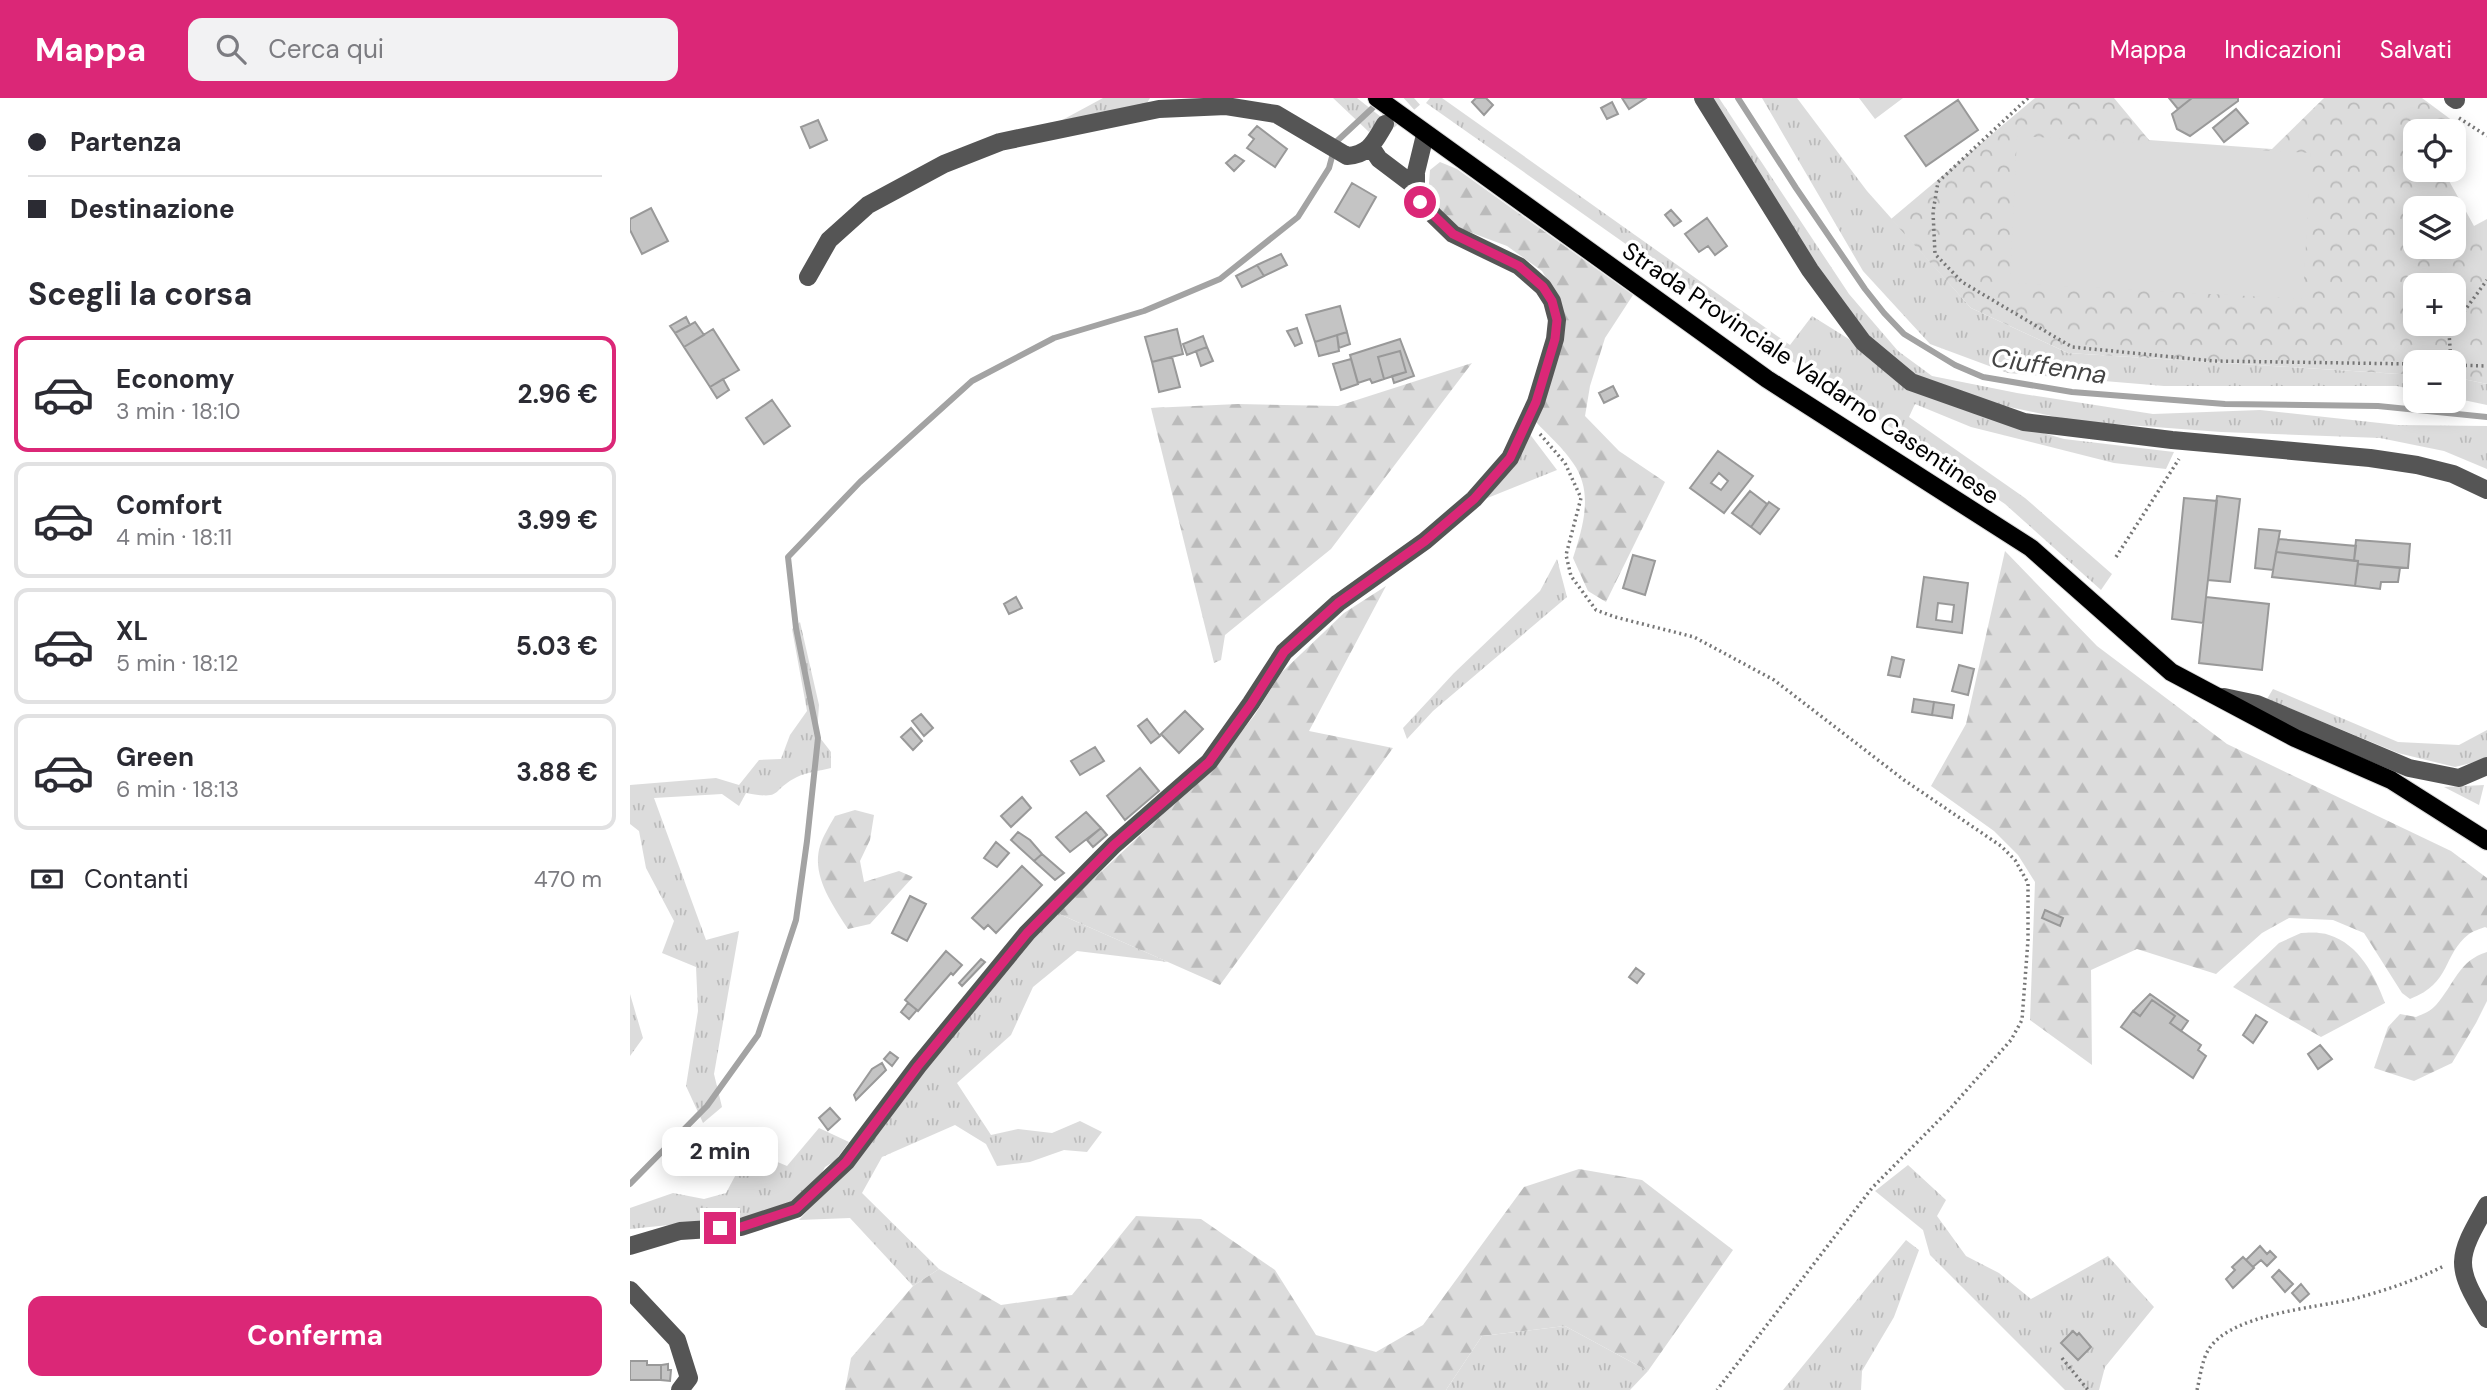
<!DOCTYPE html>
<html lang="it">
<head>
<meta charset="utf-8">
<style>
  body { margin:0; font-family:"DM Sans",sans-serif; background:#f2f2f3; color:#2b2b33; height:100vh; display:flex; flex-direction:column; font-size:26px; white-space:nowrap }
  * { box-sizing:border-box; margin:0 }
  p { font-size:23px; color:#7c7c81 }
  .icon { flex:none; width:38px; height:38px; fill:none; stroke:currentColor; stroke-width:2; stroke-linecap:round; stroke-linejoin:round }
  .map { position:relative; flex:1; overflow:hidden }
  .panel { display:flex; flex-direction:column; background:#fff; width:630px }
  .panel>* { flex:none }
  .top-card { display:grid; align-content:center; height:154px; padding:0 28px; background:#fff }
  .controls { position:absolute; left:1773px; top:21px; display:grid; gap:14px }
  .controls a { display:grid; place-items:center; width:63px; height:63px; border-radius:14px; background:#fff; box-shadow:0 4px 18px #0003; font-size:35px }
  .end { position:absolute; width:32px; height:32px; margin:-16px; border:9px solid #db2777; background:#fff; box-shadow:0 0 0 4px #fff }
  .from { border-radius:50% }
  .bubble { position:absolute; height:49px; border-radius:14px; background:#fff; box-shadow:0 4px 18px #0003; font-size:23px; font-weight:700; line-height:49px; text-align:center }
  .top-card b { display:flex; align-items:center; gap:24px; height:66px; font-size:26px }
  .top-card b+b { border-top:2px solid #e1e1e2 }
  .top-card i { width:18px; height:18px; background:#2b2b33 }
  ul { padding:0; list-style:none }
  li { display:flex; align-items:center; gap:21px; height:116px; margin:0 14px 10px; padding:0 14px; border:4px solid #e1e1e2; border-radius:14px }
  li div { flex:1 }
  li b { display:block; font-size:26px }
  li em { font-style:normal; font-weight:700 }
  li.current { border-color:#db2777 }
  li>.icon { width:63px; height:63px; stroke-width:1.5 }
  h2 { padding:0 28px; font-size:32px; line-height:84px }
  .pay { display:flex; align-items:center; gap:18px; height:77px; padding:0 28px; font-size:26px }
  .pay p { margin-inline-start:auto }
  .primary-button { display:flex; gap:14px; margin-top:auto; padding:14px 28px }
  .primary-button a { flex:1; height:80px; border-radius:14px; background:#db2777; color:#fff; font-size:28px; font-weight:700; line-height:80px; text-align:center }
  header { display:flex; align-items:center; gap:42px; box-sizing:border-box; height:98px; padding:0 35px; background:#db2777; color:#fff }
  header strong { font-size:33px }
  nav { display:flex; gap:38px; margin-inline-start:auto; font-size:24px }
  .search { width:490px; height:63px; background:#f2f2f3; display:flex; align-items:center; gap:18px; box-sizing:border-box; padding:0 24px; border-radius:14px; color:#7c7c81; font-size:26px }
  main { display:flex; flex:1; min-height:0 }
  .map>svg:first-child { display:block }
  .grass { fill:url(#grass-tufts) }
  .forest { fill:url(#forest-firs) }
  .park { fill:url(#park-crowns); fill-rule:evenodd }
  .pitch { fill:#dcdcdc }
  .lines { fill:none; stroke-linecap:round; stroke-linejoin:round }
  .stream { stroke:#a3a3a3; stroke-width:6 }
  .building { fill:#c4c4c4; stroke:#999; stroke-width:2; fill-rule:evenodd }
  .minor-tunnel { stroke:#d9d9d9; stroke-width:18; stroke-dasharray:18 9; stroke-linecap:butt }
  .major-casing { stroke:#dbdbdb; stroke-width:20 }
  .path { stroke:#777; stroke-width:3.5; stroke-dasharray:2 3.5; stroke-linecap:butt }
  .minor { stroke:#555; stroke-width:18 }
  .major { stroke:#000; stroke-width:18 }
  .route { stroke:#db2777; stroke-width:9 }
  .labels { text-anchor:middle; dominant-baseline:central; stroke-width:7; stroke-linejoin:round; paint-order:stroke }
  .street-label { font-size:24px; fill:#000; stroke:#fff }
  .water-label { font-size:26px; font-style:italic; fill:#444; stroke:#fff }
</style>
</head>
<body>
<header>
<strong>Mappa</strong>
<div class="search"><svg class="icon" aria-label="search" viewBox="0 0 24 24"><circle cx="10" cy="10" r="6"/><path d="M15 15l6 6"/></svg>Cerca qui</div>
<nav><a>Mappa</a><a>Indicazioni</a><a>Salvati</a></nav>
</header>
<main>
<section class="panel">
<div class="top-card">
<b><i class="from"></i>Partenza</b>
<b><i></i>Destinazione</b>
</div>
<h2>Scegli la corsa</h2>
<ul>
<li class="current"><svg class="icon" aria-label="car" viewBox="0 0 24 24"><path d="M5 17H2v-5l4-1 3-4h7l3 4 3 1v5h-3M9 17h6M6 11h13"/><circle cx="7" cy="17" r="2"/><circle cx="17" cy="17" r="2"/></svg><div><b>Economy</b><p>3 min · 18:10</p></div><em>2.96 €</em></li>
<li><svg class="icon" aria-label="car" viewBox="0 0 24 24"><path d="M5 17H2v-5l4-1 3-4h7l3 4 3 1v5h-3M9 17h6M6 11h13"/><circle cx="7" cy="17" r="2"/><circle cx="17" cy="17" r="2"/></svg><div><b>Comfort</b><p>4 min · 18:11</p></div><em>3.99 €</em></li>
<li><svg class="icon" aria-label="car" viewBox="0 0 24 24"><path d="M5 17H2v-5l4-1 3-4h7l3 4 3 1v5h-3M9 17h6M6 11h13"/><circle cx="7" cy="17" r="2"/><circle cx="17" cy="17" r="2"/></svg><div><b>XL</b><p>5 min · 18:12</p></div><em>5.03 €</em></li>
<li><svg class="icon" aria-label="car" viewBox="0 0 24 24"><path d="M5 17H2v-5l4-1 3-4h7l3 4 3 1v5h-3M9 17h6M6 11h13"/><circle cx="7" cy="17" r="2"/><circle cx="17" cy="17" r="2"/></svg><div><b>Green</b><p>6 min · 18:13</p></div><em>3.88 €</em></li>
</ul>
<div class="pay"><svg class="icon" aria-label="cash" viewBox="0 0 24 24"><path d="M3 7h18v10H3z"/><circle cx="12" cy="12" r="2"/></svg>Contanti<p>470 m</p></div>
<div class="primary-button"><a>Conferma</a></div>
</section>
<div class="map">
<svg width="1857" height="1292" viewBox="0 0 1857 1292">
  <defs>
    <pattern id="grass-tufts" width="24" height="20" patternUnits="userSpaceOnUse" patternTransform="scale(1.75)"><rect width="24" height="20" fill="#dcdcdc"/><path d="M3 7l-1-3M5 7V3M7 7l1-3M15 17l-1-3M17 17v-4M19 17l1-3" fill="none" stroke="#bbb"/></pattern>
    <pattern id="forest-firs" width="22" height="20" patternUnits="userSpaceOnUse" patternTransform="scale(1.75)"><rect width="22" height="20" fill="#dcdcdc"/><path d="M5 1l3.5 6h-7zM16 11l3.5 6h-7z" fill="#bbb"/></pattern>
    <pattern id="park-crowns" width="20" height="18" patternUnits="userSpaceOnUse" patternTransform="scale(1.75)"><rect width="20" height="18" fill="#dcdcdc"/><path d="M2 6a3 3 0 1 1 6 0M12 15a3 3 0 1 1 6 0" fill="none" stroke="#bbb"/></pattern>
  </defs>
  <rect width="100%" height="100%" fill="#fff"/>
  <path class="grass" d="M 473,0 L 520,0 L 516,7 L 423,27 Z
    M 703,0 L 727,0 L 751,19 L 739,34 Z
    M 800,0 L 812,0 L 1160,247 L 1182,218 L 1331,311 L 1434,341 L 1544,354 L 1536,371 L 1484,365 L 1341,329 L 1285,306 L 1279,319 L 1395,400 L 1482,476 L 1471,492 L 1375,406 L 1153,257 L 796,5 Z
    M 1078,0 L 1089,0 L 1219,196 L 1268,253 L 1302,278 L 1387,295 L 1523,316 L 1630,312 L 1768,327 L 1857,328 L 1857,371 L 1814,353 L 1750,340 L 1591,334 L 1445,323 L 1351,303 L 1285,279 L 1237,240 L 1160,131 Z
    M 1132,0 L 1167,0 L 1237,93 L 1341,210 L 1438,255 L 1785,277 L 1785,292 L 1767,288 L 1534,288 L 1378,275 L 1300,246 L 1233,173 Z
    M 1824,279 L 1857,286 L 1857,307 L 1824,300 Z
    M 899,335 L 927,372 L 850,403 Z
    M 927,461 L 937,499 L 803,613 L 777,641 L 773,630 L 824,575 L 910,493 Z
    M 170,524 L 189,607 L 187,636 L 201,654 L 201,670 C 190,673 177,674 167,679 C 139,693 155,702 116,695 L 109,708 L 92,696 L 24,700 L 76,842 L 109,833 L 84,976 L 92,1009 L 73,1025 L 56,988 L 68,913 L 66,869 L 32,855 L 44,823 L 16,770 L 9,733 L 0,726 L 0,687 L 86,680 L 109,687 L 129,662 L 151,661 L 160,637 L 177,613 L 162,531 Z
    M 1643,591 L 1768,644 L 1829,647 L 1857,632 L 1857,661 L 1825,669 L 1768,655 L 1637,601 Z
    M 1854,687 L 1849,707 L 1814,689 Z
    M 427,815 L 538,864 L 447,853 L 403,889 L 381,937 L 327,985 L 361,1037 L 388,1031 L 422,1035 L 450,1023 L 472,1034 L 457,1054 L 434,1052 L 400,1064 L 367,1068 L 356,1046 L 325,1027 L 252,1059 L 232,1095 L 309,1171 L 283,1188 L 220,1120 L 169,1122 C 187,1103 207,1084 223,1064 C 291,981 351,891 427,815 Z
    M 0,896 L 13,940 L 0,958 Z
    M 189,1030 L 219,1044 L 205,1063 L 195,1069 L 185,1087 L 164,1109 L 117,1119 L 0,1131 L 0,1110 L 43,1095 L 74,1101 L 96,1095 L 119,1052 L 157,1068 Z
    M 1278,1067 L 1316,1102 L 1307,1118 L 1336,1158 L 1369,1175 L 1401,1201 L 1478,1158 L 1524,1209 L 1475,1269 L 1469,1292 L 1435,1292 L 1300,1157 L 1293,1132 L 1245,1093 Z
    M 1276,1142 L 1289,1152 L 1264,1219 L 1232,1273 L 1231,1292 L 1153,1292 Z
    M 935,1228 L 1018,1273 L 1000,1292 L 816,1292 L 852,1238 Z"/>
  <path class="forest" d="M 810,64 L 827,71 L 1003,197 L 975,240 L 960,288 L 955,318 L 989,353 L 1035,384 L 976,504 L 958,493 L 943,460 C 953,429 964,394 943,365 C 933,350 918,337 906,324 L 929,202 L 912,173 L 877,148 L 826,129 L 803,112 L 798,98 L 800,72 Z
    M 842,265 L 701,451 L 595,537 L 591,562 L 584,565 L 521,310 L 608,306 L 708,308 Z
    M 1375,453 L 1467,548 L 1597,646 L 1821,753 L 1857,780 L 1857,830 L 1855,829 C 1850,831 1843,833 1839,836 C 1812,857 1822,885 1780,901 L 1772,895 L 1734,835 L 1703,822 L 1659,820 L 1632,835 L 1586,876 L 1507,851 L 1461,872 L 1462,967 L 1400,922 L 1405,784 L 1388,757 L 1364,733 L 1301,688 L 1336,626 Z
    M 756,488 L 679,633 L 763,650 L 590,887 L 427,815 L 580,672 L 624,618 L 651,575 L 714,515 Z
    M 225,712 L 244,717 L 240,742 L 230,763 L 234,784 L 269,773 L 283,779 L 240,826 L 218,831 C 203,807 181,778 190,748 C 193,738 200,727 205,718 Z
    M 1671,835 C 1680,835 1691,834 1699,837 C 1729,846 1745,878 1755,905 L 1691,939 L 1603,889 L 1649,845 Z
    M 1857,854 L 1857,903 L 1846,925 L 1822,965 L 1784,983 L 1744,970 L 1758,929 L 1770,916 L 1786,919 C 1793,916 1801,913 1806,907 C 1824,887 1829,862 1857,854 Z
    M 949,1071 L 1012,1082 L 1103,1152 L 1018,1273 L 935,1228 L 852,1238 L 816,1292 L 215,1292 L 221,1260 L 283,1188 L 309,1171 L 371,1207 L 442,1197 L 506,1118 L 571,1121 L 645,1172 L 686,1237 L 746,1254 L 793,1227 L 894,1089 Z"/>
  <path class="park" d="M 1405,0 L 1484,0 L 1519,42 L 1642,51 L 1694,0 L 1792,0 L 1827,26 L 1814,33 L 1785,33 L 1785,72 L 1813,72 L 1844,128 L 1857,121 L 1857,286 L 1824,279 L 1824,264 L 1785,264 L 1785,277 L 1438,255 L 1341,210 L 1261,121 ZM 1785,110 L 1824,110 L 1824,149 L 1785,149 ZM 1785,187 L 1824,187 L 1824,226 L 1785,226 Z"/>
  <path class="pitch" d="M 1229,0 L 1273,0 L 1245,21 Z
    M 1387,38 L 1681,55 L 1673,201 L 1380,185 Z"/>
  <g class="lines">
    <path class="stream" d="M 1108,0 L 1166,90 L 1235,191 L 1254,215 L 1274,236 L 1325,267 L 1353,279 L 1442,294 L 1595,306 L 1748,308 L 1857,319
      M 0,1086 L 77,1008 L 128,937 L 166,822 L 177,743 L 188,640 L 166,530 L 158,459 L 230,384 L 342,283 L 424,240 L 514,213 L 590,181 L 668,119 L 699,70 L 706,44 L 750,3"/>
  </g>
  <path class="building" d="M 846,0 L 856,0 L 863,7 L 854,17 L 842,4 Z
    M 992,0 L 1016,0 L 999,11 Z
    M 1539,0 L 1562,0 L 1548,11 Z
    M 1562,0 L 1608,0 L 1608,3 L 1560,38 L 1547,31 L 1542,16 Z
    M 1328,2 L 1348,32 L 1296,68 L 1275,38 Z
    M 982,4 L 988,16 L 977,21 L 971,10 Z
    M 1606,11 L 1618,25 L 1594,44 L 1583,30 Z
    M 188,22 L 197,42 L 180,50 L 171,29 Z
    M 627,28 L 657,51 L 645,69 L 617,50 L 624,41 L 619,37 Z
    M 605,57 L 614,63 L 604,73 L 596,65 Z
    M 722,85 L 746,99 L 729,129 L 705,114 Z
    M 21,110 L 38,143 L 12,156 L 0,132 L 0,121 Z
    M 1041,112 L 1051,123 L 1044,128 L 1035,117 Z
    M 1077,120 L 1097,148 L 1085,157 L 1078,148 L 1069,154 L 1055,136 Z
    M 651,156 L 657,167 L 634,178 L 627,167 Z
    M 627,167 L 634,178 L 612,189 L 606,178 Z
    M 710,208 L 717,234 L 685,244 L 676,217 Z
    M 56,219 L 60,227 L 45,235 L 40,228 Z
    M 65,224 L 74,237 L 54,249 L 45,235 Z
    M 667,230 L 672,245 L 665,248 L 657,233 Z
    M 83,231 L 109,272 L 80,289 L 54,249 Z
    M 547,231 L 553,256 L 522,264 L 515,239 Z
    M 717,234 L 720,246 L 709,250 L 707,237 Z
    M 707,237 L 709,253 L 689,258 L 685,244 Z
    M 573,238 L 577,249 L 557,257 L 553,246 Z
    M 770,241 L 784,278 L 764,285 L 762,278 L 776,274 L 770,253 L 748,259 L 754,281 L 742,285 L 740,281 L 728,285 L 720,257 Z
    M 577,249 L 583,263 L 571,268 L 566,253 Z
    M 770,253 L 776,274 L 754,281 L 748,259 Z
    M 542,259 L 550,289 L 529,294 L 522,264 Z
    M 721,261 L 728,286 L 711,292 L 703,266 Z
    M 93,281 L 99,292 L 87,300 L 80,289 Z
    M 983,288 L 988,298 L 974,305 L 969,295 Z
    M 142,302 L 160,328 L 134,346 L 116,320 Z
    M 1088,353 L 1123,378 L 1094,415 L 1060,390 ZM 1089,375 L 1098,383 L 1091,392 L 1081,385 Z
    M 1120,393 L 1137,406 L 1121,429 L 1102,415 Z
    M 1587,398 L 1610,401 L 1600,484 L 1578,482 Z
    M 1554,400 L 1587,403 L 1573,525 L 1542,521 Z
    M 1139,404 L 1149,411 L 1130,436 L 1121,429 Z
    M 1629,431 L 1650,433 L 1643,472 L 1625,470 Z
    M 1649,441 L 1726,448 L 1724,463 L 1646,454 Z
    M 1726,442 L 1780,446 L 1778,470 L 1728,466 L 1728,463 L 1724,463 Z
    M 1646,454 L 1728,463 L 1725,488 L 1642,479 Z
    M 1003,457 L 1025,463 L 1015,497 L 993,490 Z
    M 1728,466 L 1770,470 L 1768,484 L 1751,484 L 1750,491 L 1725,488 Z
    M 1294,479 L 1338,485 L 1332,535 L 1287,529 ZM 1308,505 L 1324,507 L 1322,524 L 1306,522 Z
    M 386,499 L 392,510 L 379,516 L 374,506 Z
    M 1576,499 L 1639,506 L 1632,572 L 1569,565 Z
    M 1262,559 L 1274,562 L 1270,579 L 1258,577 Z
    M 1329,567 L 1344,571 L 1338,597 L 1322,593 Z
    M 1284,601 L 1304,604 L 1302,617 L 1282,614 Z
    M 1304,604 L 1324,607 L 1322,620 L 1302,617 Z
    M 555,613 L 573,631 L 549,655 L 531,636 Z
    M 291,616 L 303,630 L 294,638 L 282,623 Z
    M 517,621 L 530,638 L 521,645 L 508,628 Z
    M 281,630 L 292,643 L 283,652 L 271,639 Z
    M 465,649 L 474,663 L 450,677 L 441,663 Z
    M 510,670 L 529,693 L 495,722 L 477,698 Z
    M 392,699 L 401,710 L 381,729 L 371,718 Z
    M 456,714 L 471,730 L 440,754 L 426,739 Z
    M 471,730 L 477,737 L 463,749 L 457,742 Z
    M 388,734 L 400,742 L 412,756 L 404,763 L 381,742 Z
    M 366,744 L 379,755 L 367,769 L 354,760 Z
    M 412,756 L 434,775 L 425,782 L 404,763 Z
    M 392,768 L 412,787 L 366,835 L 358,827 L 354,831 L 342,820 Z
    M 280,798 L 296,806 L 277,843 L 262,835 Z
    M 1415,812 L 1433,820 L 1430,828 L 1412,820 Z
    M 316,853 L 332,867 L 323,877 L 321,875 L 288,913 L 275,902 Z
    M 351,861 L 355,864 L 332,888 L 329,885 Z
    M 1006,870 L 1014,876 L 1007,885 L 999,879 Z
    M 1520,896 L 1558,923 L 1551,933 L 1540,925 L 1545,918 L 1522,902 L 1510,918 L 1503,913 Z
    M 1522,902 L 1545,918 L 1540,925 L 1571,947 L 1568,952 L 1576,958 L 1563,980 L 1491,929 L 1503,913 L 1510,918 Z
    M 278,905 L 287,912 L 279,921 L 271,914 Z
    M 1626,917 L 1637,924 L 1623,945 L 1613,937 Z
    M 1690,947 L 1702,961 L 1688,971 L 1678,956 Z
    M 260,954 L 268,960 L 262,968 L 254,961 Z
    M 252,965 L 256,972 L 226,1002 L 224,997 L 242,971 Z
    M 200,1010 L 210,1021 L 198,1032 L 189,1020 Z
    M 1630,1148 L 1637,1156 L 1640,1153 L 1646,1159 L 1637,1168 L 1631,1162 L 1623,1169 L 1616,1162 Z
    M 1613,1159 L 1624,1170 L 1603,1190 L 1596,1181 L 1605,1172 L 1602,1169 Z
    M 1649,1172 L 1663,1186 L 1655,1194 L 1642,1179 Z
    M 1671,1186 L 1679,1196 L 1670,1204 L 1662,1195 Z
    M 1443,1233 L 1447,1237 L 1449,1235 L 1461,1249 L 1448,1262 L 1431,1245 Z
    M 0,1263 L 17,1263 L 17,1267 L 31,1267 L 31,1282 L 0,1282 Z
    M 38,1266 L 38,1272 L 41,1272 L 40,1283 L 31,1282 L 31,1267 Z"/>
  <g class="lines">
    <path class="minor-tunnel" d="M 758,23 L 784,0"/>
    <g class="major-casing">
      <path id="major" d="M 747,0 L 1137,281 L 1401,450 L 1541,574 L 1665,640 L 1761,682 L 1857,743"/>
    </g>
    <path class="path" d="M 1398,0 L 1308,84 L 1303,114 L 1305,156 L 1332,184 L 1442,249 L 1584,263 L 1785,266
      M 1829,20 L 1857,38
      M 1821,264 L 1819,234 L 1857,182
      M 1824,267 L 1857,268
      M 910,336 L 935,365 L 951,400 L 936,457 L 941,478 L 966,512 L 985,519 L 1064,539 L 1144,582 L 1274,682 L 1371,748 L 1385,762 L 1398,785 L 1398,842 L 1392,922 L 1381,942 L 1319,1012 L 1242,1090 L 1087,1292
      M 1486,459 L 1549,361
      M 1432,1260 L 1458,1292
      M 1567,1292 C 1570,1280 1572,1261 1579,1251 C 1601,1216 1685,1210 1723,1201 C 1754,1193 1786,1182 1814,1168"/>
    <path class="minor" d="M 1073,0 L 1180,172 L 1233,244 L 1281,284 L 1394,324 L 1542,342 L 1740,360 L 1787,367 L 1823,376 L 1857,392
      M 1823,0 L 1826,2
      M 741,49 L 749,61 L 786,89
      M 178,179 L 199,142 L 238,107 L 314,66 L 370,44 L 529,11 L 596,8 L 646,16 L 717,58 C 740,56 744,44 755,26
      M 1594,599 L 1627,606 L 1779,670 L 1829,680 L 1857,668
      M 1857,1107 C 1826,1161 1824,1167 1857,1221
      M 0,1148 L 50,1133 L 111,1129 L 166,1111 L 216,1064 L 288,968 L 397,835 L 484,747 L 579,664 L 621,605 L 654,554 L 708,505 L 795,443 L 844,401 L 880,360 L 906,304 L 925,241 L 927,222 L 922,203 L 913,189 L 889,168 L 823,136 L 790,104 L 786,89 L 786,74 L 795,37
      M 0,1192 L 47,1242 L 59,1280 L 50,1292"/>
    <use href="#major" class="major"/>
  </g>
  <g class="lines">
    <path class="route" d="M 90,1130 L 111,1129 L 166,1111 L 216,1064 L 288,968 L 397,835 L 484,747 L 579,664 L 621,606 L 654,554 L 708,505 L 795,443 L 844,401 L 880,360 L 906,304 L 925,241 L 927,222 L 922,203 L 913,189 L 889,168 L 823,136 L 790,104"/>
  </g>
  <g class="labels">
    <g class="street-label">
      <text transform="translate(1181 275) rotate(34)">Strada Provinciale Valdarno Casentinese</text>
    </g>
    <g class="water-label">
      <text transform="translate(1419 268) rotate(9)">Ciuffenna</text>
    </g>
  </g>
</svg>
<div class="controls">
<a><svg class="icon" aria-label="locate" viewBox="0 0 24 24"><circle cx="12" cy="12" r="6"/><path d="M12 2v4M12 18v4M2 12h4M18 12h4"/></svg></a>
<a><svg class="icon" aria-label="layers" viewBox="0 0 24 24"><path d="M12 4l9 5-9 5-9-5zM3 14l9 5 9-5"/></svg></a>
<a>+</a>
<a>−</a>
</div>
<i class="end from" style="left:790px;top:104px"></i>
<i class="end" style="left:90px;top:1130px"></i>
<div class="bubble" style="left:32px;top:1029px;width:116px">2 min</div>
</div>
</main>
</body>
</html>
